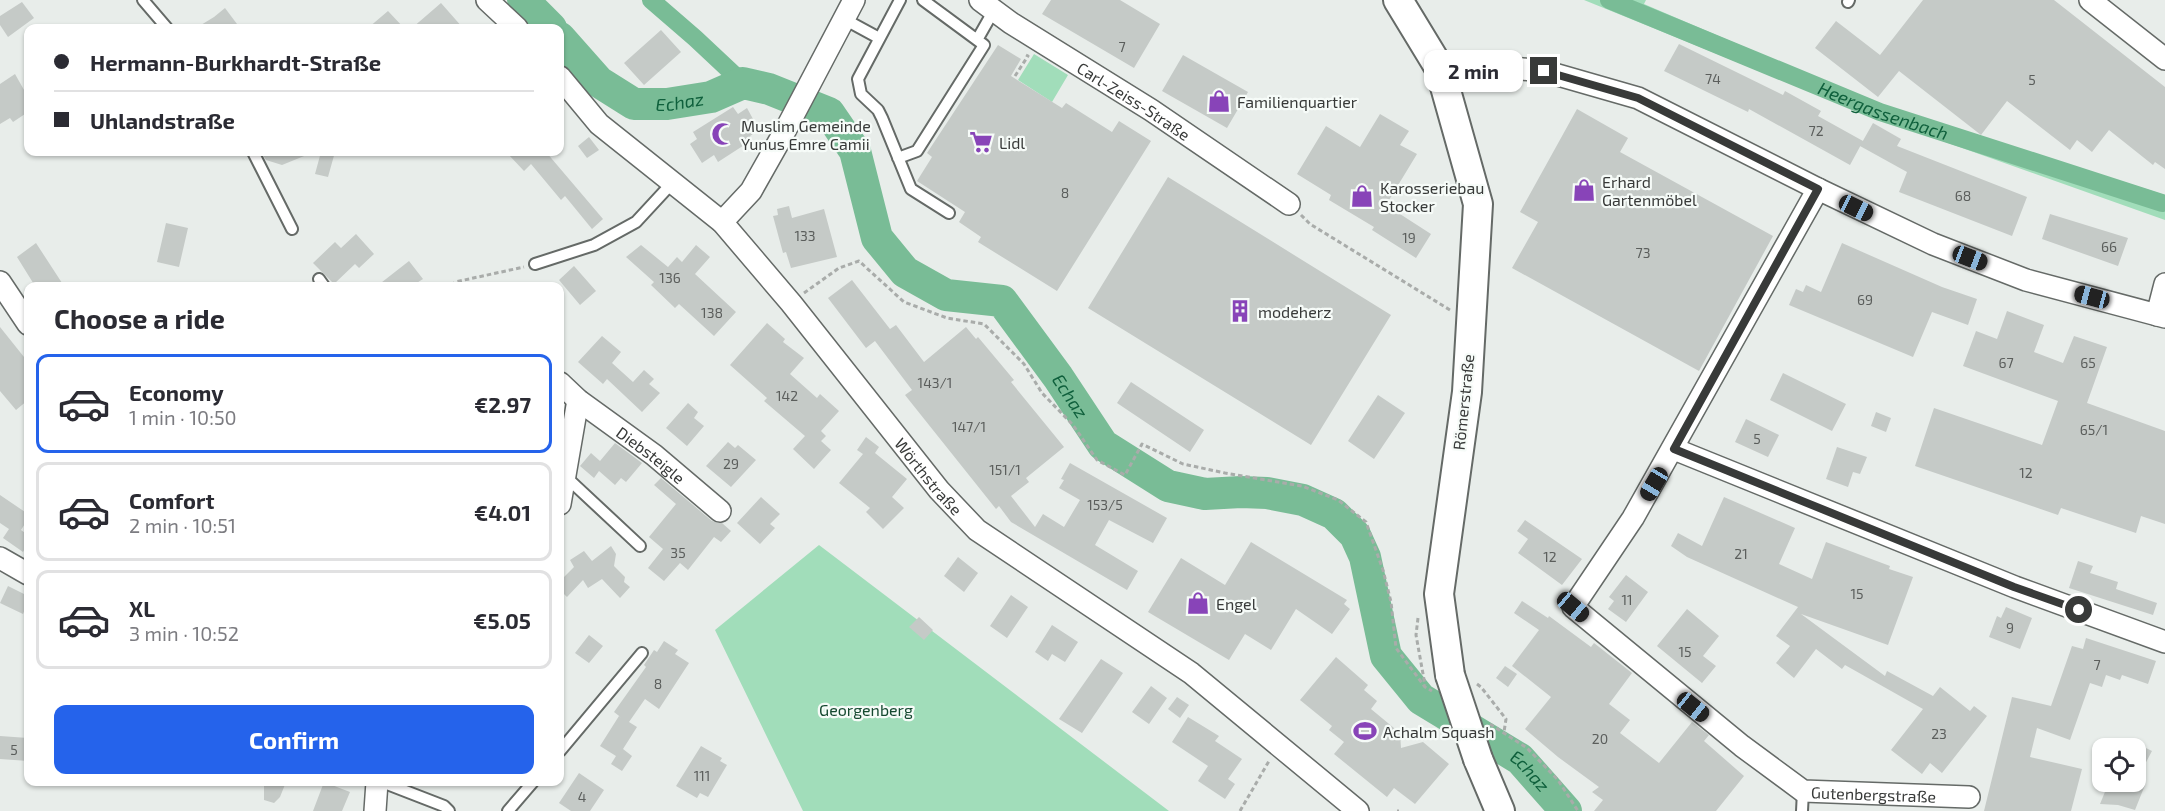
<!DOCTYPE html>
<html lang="en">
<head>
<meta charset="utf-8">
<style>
  body { margin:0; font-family:"Exo 2",sans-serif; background:#f2f2f3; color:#2b2b33; height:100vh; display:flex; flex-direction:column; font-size:22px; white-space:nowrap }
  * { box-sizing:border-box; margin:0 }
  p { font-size:20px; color:#7c7c81 }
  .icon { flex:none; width:33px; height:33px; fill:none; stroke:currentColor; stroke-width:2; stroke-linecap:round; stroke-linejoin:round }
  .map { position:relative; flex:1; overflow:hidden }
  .drawer { position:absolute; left:24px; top:282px; width:540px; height:504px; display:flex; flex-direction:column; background:#fff; border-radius:12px; box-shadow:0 2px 4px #0004 }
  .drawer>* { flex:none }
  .banner { position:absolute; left:24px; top:24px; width:540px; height:132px; border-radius:12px; box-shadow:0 2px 4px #0004; display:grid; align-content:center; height:132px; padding:0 30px; background:#fff }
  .tools { position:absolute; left:2092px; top:738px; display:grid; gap:12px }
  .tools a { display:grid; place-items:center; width:54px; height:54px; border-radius:12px; background:#fff; box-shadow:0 2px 4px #0004; font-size:30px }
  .end { position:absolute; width:27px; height:27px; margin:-14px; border:8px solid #383a39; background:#fff; box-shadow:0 0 0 3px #fff }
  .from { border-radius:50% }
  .bubble { position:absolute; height:42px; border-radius:12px; background:#fff; box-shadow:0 2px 4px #0004; font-size:20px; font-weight:700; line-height:42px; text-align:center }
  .car { position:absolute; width:18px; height:36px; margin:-18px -9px; border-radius:8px; box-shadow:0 0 4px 2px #0007; background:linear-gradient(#222 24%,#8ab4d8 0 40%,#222 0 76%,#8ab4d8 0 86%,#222 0) }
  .banner b { display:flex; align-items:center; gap:21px; height:57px; font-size:22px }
  .banner b+b { border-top:2px solid #e1e1e2 }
  .banner i { width:15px; height:15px; background:#2b2b33 }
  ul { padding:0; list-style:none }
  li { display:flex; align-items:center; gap:18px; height:99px; margin:0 12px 9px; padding:0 18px; border:3px solid #e1e1e2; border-radius:12px }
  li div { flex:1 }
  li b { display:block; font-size:22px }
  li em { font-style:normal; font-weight:700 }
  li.on { border-color:#2563eb }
  li>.icon { width:54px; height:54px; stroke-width:1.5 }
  h2 { padding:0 30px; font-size:27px; line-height:72px }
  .primary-button { display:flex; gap:12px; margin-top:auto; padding:12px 30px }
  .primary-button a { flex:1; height:69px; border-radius:12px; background:#2563eb; color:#fff; font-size:24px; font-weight:700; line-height:69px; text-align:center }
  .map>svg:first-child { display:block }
  .green { fill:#a1ddba }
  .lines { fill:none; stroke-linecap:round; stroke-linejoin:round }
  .canal { stroke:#79bc96; stroke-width:18 }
  .river { stroke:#79bc96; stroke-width:32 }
  .building { fill:#c5cac7 }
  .lane-casing { stroke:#656a67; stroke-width:14 }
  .street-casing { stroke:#656a67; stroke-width:24 }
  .secondary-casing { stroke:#656a67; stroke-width:32 }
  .path { stroke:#a9acaa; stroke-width:3; stroke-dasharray:4.5 3; stroke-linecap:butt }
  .lane { stroke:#fff; stroke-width:10 }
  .street { stroke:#fff; stroke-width:21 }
  .secondary { stroke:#fff; stroke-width:28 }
  .secondary-bridge-casing { stroke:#656a67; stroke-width:32; stroke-linecap:butt }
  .secondary-bridge { stroke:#fff; stroke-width:28 }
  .route { stroke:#383a39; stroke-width:8 }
  .labels { text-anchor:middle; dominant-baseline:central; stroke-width:4.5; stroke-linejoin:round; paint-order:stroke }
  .number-label { font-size:14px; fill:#5b5e5c }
  .poi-label { font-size:16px; fill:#383a39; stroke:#f6fbf8; text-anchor:start }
  .street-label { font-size:16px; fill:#383a39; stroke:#f6fbf8 }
  .park-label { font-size:16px; fill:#154930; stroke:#f6fbf8 }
  .water-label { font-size:18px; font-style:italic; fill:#0f603c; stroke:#f6fbf8 }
</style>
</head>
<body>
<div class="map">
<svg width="2165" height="811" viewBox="0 0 2165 811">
  <rect width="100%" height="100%" fill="#e8edea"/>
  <path class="green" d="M 1584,0 L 1646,0 L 1644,4 L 1877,104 L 2165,195 L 2165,220 L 1855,110 Z
    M 1034,54 L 1068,75 L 1052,102 L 1018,80 Z
    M 819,545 L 1169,811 L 803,811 L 715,630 Z"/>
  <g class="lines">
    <g class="canal">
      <path d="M 651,0 L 695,38 L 743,83"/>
      <path id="s1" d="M 1609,0 L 1880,112 L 2162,203"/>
    </g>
    <g class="river">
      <path d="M 523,0 L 551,28"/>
      <path id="s2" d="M 560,38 L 599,82 L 634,104 L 667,104 L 711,97 L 743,83 L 769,89 L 829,113 L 855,151 L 877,238 L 905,272 L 946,295 L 1002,301 L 1058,377 L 1103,445 L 1168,486 L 1205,494 L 1241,492 L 1267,493 L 1303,500 L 1334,514 L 1355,535 L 1365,557 L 1386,656 L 1421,699 L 1520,759 L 1566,811"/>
    </g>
  </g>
  <path class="building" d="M 1051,0 L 1120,0 L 1160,24 L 1134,68 L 1042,14 Z
    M 1923,0 L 2054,0 L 2165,87 L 2165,169 L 2155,162 L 2153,165 L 2109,130 L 2092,152 L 2077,140 L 2070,150 L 2007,101 L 1981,135 L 1899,71 L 1878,97 L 1815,48 L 1836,21 L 1880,55 Z
    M 22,2 L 34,18 L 8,37 L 0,25 L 0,16 Z
    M 441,3 L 463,28 L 412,28 Z
    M 225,8 L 240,28 L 196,28 L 214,17 Z
    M 388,11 L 404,28 L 368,28 Z
    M 661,30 L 681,52 L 644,85 L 624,63 Z
    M 1679,44 L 1783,95 L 1785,91 L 1821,111 L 1818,116 L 1863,141 L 1850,165 L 1749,109 L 1748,112 L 1664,71 Z
    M 998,45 L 1021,59 L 1011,76 L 1062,108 L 1066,103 L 1112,132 L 1119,121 L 1151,141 L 1057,291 L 978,242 L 981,237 L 959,222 L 965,212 L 917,181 L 932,157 L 927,153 Z
    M 1183,55 L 1248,92 L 1227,128 L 1162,91 Z
    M 15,74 L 28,97 L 28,112 L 13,122 L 10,118 L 0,124 L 0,84 Z
    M 733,107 L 738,114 L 747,108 L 759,130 L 750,136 L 752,140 L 718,162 L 714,155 L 702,163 L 690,144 L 697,139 L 693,132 Z
    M 1577,109 L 1628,138 L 1620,152 L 1773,236 L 1699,371 L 1512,268 L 1538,222 L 1520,212 Z
    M 1380,114 L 1409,131 L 1400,145 L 1417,154 L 1386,205 L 1431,234 L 1416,258 L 1372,230 L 1374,227 L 1329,200 L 1331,195 L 1297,174 L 1326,126 L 1360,147 Z
    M 1873,123 L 1901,139 L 1897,146 L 2027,197 L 2012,236 L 1899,192 L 1907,172 L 1860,146 Z
    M 589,137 L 599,150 L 587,158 L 578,146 Z
    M 261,152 L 314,152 L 282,165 L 266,160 Z
    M 321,152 L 335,152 L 328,177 L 315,174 Z
    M 506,152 L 546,152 L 603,219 L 592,229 L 565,196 L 561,200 L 531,164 L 524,171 Z
    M 1168,177 L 1391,315 L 1311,445 L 1088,308 Z
    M 789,206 L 792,218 L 824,209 L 837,257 L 791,268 L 786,252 L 783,253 L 773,216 L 778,215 L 777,209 Z
    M 2050,214 L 2128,238 L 2118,266 L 2042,239 Z
    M 166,223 L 188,228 L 179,267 L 157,262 Z
    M 356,234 L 374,254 L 359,268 L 355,264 L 334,284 L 313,263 L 335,242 L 341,248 Z
    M 36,243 L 64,286 L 35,286 L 17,257 Z
    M 1842,243 L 1942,287 L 1977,299 L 1968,325 L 1932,312 L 1913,357 L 1789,305 L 1796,289 L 1803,292 L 1806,285 L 1821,292 Z
    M 641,245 L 668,267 L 677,257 L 682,262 L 696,245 L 710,257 L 695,274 L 736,312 L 714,336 L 679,304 L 675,308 L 651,285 L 654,282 L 626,257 Z
    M 409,261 L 423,279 L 412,286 L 377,286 Z
    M 574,266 L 596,291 L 580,305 L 559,280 Z
    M 852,280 L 890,329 L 896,325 L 924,362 L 966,327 L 976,339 L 978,337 L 1014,380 L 1011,382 L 1064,447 L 1026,478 L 1029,482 L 1011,496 L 1035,527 L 1043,514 L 1064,527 L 1080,500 L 1059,488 L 1064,480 L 1061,479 L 1070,463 L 1167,518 L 1153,543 L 1109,520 L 1095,545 L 1138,571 L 1127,590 L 1011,522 L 999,506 L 996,509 L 905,395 L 912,390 L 875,341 L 866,348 L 828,298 Z
    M 2007,311 L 2044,325 L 2034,352 L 2063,363 L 2074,336 L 2107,347 L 2087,403 L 2165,431 L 2165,524 L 2141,516 L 2136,533 L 2061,508 L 2058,515 L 1915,466 L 1934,408 L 2042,445 L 2058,401 L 1963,366 L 1976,331 L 1997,339 Z
    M 767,323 L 785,339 L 783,342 L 804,358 L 790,374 L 817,398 L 820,394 L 839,411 L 821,431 L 826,436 L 821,441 L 831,450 L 814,469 L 793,449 L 805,436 L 764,401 L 767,398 L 730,365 Z
    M 0,327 L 28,362 L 28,400 L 16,410 L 0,391 Z
    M 602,336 L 621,352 L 612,363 L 633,382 L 644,370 L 654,379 L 649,384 L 660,393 L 642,412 L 607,379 L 603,384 L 578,362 Z
    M 1783,373 L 1846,404 L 1832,431 L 1770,400 Z
    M 1131,382 L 1204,430 L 1190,452 L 1117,403 Z
    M 1378,395 L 1405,413 L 1374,459 L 1348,441 Z
    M 688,403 L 698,412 L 694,418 L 704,426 L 687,446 L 666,428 Z
    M 1876,412 L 1891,418 L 1886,432 L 1871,426 Z
    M 1746,419 L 1779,435 L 1768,457 L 1735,442 Z
    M 866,437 L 879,447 L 875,453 L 907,479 L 892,497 L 904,508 L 883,529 L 866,512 L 870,508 L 839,483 L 863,454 L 857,450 Z
    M 728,442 L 735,448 L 738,445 L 756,460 L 731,487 L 706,466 Z
    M 615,443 L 642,463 L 626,482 L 621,478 L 615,485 L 599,471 L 594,478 L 580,466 L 591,453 L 600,461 Z
    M 1837,447 L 1867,457 L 1860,474 L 1853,472 L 1848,487 L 1826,479 Z
    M 661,478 L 712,521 L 722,523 L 731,531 L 721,542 L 714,537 L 688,570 L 680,563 L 664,581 L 648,568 L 663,549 L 649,537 L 676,504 L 654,485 Z
    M 0,495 L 28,514 L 28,519 L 21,530 L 28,535 L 28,543 L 23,552 L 3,538 L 9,529 L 0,523 Z
    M 761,497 L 780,514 L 770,524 L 775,528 L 760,544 L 737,523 Z
    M 1724,497 L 1795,528 L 1779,564 L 1812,579 L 1826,542 L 1890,566 L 1889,569 L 1913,577 L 1888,645 L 1801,614 L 1885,676 L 1887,671 L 1933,696 L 1940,687 L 1970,711 L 1974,706 L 1987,716 L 1942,773 L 1930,763 L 1922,774 L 1891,750 L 1923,709 L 1845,665 L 1842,669 L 1816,649 L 1794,678 L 1776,663 L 1790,646 L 1776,636 L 1798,607 L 1687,557 L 1671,546 L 1678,533 L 1702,546 Z
    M 1525,520 L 1582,559 L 1562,585 L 1518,553 L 1528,539 L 1517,531 Z
    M 1251,542 L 1347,600 L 1344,604 L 1350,609 L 1332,634 L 1296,609 L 1271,650 L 1245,634 L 1229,660 L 1148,612 L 1181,558 L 1225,585 Z
    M 611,546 L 616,554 L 614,566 L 625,577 L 624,582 L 630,587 L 620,598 L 602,579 L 588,588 L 583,580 L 567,597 L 560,590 L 560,581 L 574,567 L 570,560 L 584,551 L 592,561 Z
    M 958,557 L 978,573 L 964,592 L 944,576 Z
    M 2078,561 L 2093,566 L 2090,573 L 2118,582 L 2116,589 L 2157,603 L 2153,615 L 2069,588 Z
    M 1626,575 L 1648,592 L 1626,622 L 1608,609 L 1614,601 L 1609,597 Z
    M 8,586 L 28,596 L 28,602 L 23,614 L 0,603 Z
    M 1011,595 L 1028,607 L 1007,638 L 990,626 Z
    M 1522,601 L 1548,618 L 1549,616 L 1591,647 L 1594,643 L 1632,673 L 1609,704 L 1630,720 L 1620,733 L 1659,763 L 1692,722 L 1709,735 L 1704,741 L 1744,776 L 1716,811 L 1594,811 L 1603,800 L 1592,792 L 1599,787 L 1558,757 L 1525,729 L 1551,697 L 1512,666 L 1539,630 L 1514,613 Z
    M 2006,607 L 2032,618 L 2020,649 L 1989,637 L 1997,616 L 2001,618 Z
    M 1687,609 L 1719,636 L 1703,656 L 1716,666 L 1702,683 L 1657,646 Z
    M 919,617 L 933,630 L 924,640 L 909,627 Z
    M 1052,625 L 1078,642 L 1065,662 L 1052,654 L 1048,661 L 1035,652 Z
    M 589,635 L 603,646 L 589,663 L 575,653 Z
    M 2086,638 L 2156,661 L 2148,684 L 2122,675 L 2120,680 L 2106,675 L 2102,687 L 2090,683 L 2070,740 L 2037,728 L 2030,757 L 2082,769 L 2071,811 L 1984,811 L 2012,697 L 2051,706 L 2072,646 L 2083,649 Z
    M 664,641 L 678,650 L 675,654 L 689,663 L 659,709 L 645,699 L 629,722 L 637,727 L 623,749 L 632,756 L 622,771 L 611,764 L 616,756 L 600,746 L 619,716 L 623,719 L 614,712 L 646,667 L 644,665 L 654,650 L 657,652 Z
    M 1336,657 L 1368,685 L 1364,690 L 1377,701 L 1371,709 L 1400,733 L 1401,748 L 1423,742 L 1449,764 L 1415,804 L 1394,788 L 1387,797 L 1334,754 L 1344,742 L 1329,730 L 1332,726 L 1300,700 Z
    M 1101,659 L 1123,673 L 1082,733 L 1059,719 Z
    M 1505,666 L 1517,674 L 1508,687 L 1496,678 Z
    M 1151,686 L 1167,698 L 1149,724 L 1132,712 Z
    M 1177,697 L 1189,705 L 1180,718 L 1168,709 Z
    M 1188,717 L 1219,736 L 1215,741 L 1242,759 L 1228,779 L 1235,784 L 1225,799 L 1198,781 L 1208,766 L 1172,742 Z
    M 0,736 L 28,738 L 28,761 L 0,759 Z
    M 2136,743 L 2152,751 L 2136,781 Z
    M 701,746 L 722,758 L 720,761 L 727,765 L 708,797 L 700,793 L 697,798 L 676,786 Z
    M 579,773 L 604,790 L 590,811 L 571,811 L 559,803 Z
    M 264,782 L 286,782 L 280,797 L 274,803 L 264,800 Z
    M 324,782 L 350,792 L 342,811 L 313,811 Z
    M 2109,782 L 2132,782 L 2145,785 L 2135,810 L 2118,805 L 2100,804 Z"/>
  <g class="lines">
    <g class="lane-casing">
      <path id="lane" d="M 143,0 L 167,28
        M 900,0 L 858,79 L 861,94 L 878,110 L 882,118 L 911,189 L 949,213
        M 1848,2 L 1849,0
        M 844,19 L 879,38
        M 977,40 L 994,10
        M 253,152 L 292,229
        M 898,158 L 917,151 L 984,45 L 923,0
        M 535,264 L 594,245 L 636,222 L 673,182
        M 319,279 L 324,286
        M 565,476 L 640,546
        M 560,751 L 642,653
        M 382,782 L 444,806 L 449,811
        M 508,811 L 533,782
        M 1802,811 L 1803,791"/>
    </g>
    <g class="street-casing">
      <g id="street">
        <path d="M 487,0 L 517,28"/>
        <path id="s3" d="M 980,0 L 1011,23 L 1151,110 L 1289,204"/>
        <path d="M 2090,0 L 2165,59"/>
        <path d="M 1440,69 L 1490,66 L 1544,71 L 1638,98 L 1818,189 L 1933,244 L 2026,280 L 2165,317"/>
        <path id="s4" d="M 560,77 L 599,124 L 722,222 L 791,303 L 939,490 L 977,530 L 1191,673 L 1358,811"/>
        <path id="s5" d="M 1818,189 L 1633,518 L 1573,607 L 1742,746 L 1803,791 L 1969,797"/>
        <path d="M 722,222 L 751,191 L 786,129 L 854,0"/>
        <path d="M 0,282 L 28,324"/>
        <path d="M 2157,315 L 2165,284"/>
        <path id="s6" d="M 560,383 L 578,400 L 654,455 L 720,511"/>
        <path d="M 1674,449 L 2015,587 L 2165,642"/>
        <path d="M 560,504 L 578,400"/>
        <path d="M 0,558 L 28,574"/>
        <path d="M 375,811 L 377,782"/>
      </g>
    </g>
    <g class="secondary-casing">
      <path id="secondary" d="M 1398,0 L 1440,69 L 1478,204 L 1467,392 L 1439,594 L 1450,675
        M 1478,759 L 1500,811"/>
    </g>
    <path class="path" d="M 1015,76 L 1028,56 L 1026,55
      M 1301,215 L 1310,224 L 1450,310
      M 452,286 L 455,282 L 524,267
      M 804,293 L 839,268 L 859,261 L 904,302 L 947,318 L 984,324 L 1024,364 L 1042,393 L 1073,425 L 1097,460 L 1125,475 L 1142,444 L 1183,464 L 1225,473 L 1302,486 L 1338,500 L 1366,522 L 1383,570 L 1391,602 L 1396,648 L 1425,687 L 1432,691
      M 1418,618 L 1416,635 L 1425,685
      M 1477,684 L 1481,687 L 1506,719 L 1504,732
      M 1490,724 L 1527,748 L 1558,780 L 1578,811
      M 1240,811 L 1269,761
      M 1397,811 L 1399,811"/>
    <use href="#lane" class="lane"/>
    <use href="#street" class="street"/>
    <use href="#secondary" class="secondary"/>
    <g class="secondary-bridge-casing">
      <path id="secondary-bridge" d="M 1450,675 L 1478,759"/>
    </g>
    <use href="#secondary-bridge" class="secondary-bridge"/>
  </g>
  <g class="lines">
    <path class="route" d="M 1544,71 L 1638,98 L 1818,189 L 1674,449 L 2014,587 L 2079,610"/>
  </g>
  <defs>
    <g id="shop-bare" transform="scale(1.8)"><path d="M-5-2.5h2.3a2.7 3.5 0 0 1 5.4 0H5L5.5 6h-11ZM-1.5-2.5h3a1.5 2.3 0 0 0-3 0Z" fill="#8844b8" stroke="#f6fbf8" stroke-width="2.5" paint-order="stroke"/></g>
    <g id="mosque-bare" transform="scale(1.8)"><path d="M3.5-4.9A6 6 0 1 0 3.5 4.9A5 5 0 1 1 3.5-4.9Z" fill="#8844b8" stroke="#f6fbf8" stroke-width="2.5" paint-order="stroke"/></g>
    <g id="supermarket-bare" transform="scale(1.8)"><path d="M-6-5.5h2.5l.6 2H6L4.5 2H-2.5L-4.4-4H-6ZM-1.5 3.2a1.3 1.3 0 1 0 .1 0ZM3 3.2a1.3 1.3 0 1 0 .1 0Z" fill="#8844b8" stroke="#f6fbf8" stroke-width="2.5" paint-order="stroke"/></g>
    <g id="building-bare" transform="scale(1.8)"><path d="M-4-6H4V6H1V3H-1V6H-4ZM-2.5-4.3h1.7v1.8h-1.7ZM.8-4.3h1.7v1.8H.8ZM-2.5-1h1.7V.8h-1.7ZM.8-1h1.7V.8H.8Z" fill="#8844b8" stroke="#f6fbf8" stroke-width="2.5" paint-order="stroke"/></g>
    <g id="stadium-bare" transform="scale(1.8)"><path d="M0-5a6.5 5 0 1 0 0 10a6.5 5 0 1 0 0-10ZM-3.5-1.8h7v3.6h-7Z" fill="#8844b8" stroke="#f6fbf8" stroke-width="2.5" paint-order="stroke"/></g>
  </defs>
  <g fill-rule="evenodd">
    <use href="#shop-bare" x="1219" y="101"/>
    <use href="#mosque-bare" x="723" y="134"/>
    <use href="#supermarket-bare" x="981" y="142"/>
    <use href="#shop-bare" x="1584" y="190"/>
    <use href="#shop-bare" x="1362" y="196"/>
    <use href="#building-bare" x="1240" y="311"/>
    <use href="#shop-bare" x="1198" y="603"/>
    <use href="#stadium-bare" x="1365" y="731"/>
  </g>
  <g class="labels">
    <g class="number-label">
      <text x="1122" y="46">7</text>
      <text x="1713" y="78">74</text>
      <text x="2032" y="79">5</text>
      <text x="1816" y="130">72</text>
      <text x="1065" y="192">8</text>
      <text x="1963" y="195">68</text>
      <text x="805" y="235">133</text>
      <text x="1409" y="237">19</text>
      <text x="2109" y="246">66</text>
      <text x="1643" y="252">73</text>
      <text x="670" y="277">136</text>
      <text x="1865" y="299">69</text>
      <text x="712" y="312">138</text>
      <text x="2006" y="362">67</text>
      <text x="2088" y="362">65</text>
      <text x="935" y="382">143/1</text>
      <text x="787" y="395">142</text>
      <text x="969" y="426">147/1</text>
      <text x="2094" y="429">65/1</text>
      <text x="1757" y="438">5</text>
      <text x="731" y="463">29</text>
      <text x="1005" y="469">151/1</text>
      <text x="2026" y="472">12</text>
      <text x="1105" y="504">153/5</text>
      <text x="678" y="552">35</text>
      <text x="1741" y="553">21</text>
      <text x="1550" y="556">12</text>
      <text x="1857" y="593">15</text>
      <text x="1627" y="599">11</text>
      <text x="2010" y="627">9</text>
      <text x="1685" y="651">15</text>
      <text x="2097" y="664">7</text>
      <text x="658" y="683">8</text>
      <text x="1939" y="733">23</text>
      <text x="1600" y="738">20</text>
      <text x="14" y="749">5</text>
      <text x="702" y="775">111</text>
      <text x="582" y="796">4</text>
    </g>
    <g class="poi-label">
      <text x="1237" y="101">Familienquartier</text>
      <text x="741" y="125">Muslim Gemeinde<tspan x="741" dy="18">Yunus Emre Camii</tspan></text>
      <text x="999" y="142">Lidl</text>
      <text x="1602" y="181">Erhard<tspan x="1602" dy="18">Gartenmöbel</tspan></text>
      <text x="1380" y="187">Karosseriebau<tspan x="1380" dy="18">Stocker</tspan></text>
      <text x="1258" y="311">modeherz</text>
      <text x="1216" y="603">Engel</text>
      <text x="1383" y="731">Achalm Squash</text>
    </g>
    <g class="street-label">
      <text stroke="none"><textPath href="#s3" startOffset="184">Carl-Zeiss-Straße</textPath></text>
      <text transform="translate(1463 402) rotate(-84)">Römerstraße</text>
      <text stroke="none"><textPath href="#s6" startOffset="116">Diebsteigle</textPath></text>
      <text stroke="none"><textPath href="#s4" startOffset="546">Wörthstraße</textPath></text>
      <text stroke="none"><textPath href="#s5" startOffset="850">Gutenbergstraße</textPath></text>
    </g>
    <g class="park-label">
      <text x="866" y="709">Georgenberg</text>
    </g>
    <g class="water-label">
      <text stroke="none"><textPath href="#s2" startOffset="146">Echaz</textPath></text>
      <text stroke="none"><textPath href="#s1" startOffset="296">Heergassenbach</textPath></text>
      <text stroke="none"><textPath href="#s2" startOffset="704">Echaz</textPath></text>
      <text stroke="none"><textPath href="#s2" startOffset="1352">Echaz</textPath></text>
    </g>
  </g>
</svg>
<div class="tools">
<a><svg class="icon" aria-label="locate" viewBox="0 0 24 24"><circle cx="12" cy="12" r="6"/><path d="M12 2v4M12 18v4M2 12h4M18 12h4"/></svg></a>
</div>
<i class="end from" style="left:2079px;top:610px"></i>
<i class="end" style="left:1544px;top:71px"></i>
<div class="bubble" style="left:1424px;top:50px;width:99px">2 min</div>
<i class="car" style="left:1856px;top:208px;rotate:116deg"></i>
<i class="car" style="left:1970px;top:258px;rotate:111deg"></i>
<i class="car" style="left:2092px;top:297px;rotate:285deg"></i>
<i class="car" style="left:1654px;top:484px;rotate:211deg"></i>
<i class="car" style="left:1573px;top:607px;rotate:130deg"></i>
<i class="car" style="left:1693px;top:707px;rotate:129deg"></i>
<div class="banner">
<b><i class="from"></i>Hermann-Burkhardt-Straße</b>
<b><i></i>Uhlandstraße</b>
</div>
<section class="drawer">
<h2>Choose a ride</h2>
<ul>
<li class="on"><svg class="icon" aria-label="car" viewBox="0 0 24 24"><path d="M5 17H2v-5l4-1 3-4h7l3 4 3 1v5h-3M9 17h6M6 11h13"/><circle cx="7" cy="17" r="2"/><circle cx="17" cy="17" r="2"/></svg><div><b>Economy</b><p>1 min · 10:50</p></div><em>€2.97</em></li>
<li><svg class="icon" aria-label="car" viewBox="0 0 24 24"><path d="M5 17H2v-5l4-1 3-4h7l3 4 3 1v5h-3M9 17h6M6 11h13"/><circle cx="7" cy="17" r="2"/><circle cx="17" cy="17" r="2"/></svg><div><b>Comfort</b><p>2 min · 10:51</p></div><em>€4.01</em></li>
<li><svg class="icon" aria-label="car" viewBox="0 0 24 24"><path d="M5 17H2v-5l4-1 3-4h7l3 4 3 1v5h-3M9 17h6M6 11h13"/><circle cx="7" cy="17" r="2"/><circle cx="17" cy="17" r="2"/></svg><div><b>XL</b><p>3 min · 10:52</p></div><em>€5.05</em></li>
</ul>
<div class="primary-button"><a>Confirm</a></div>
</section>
</div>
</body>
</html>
